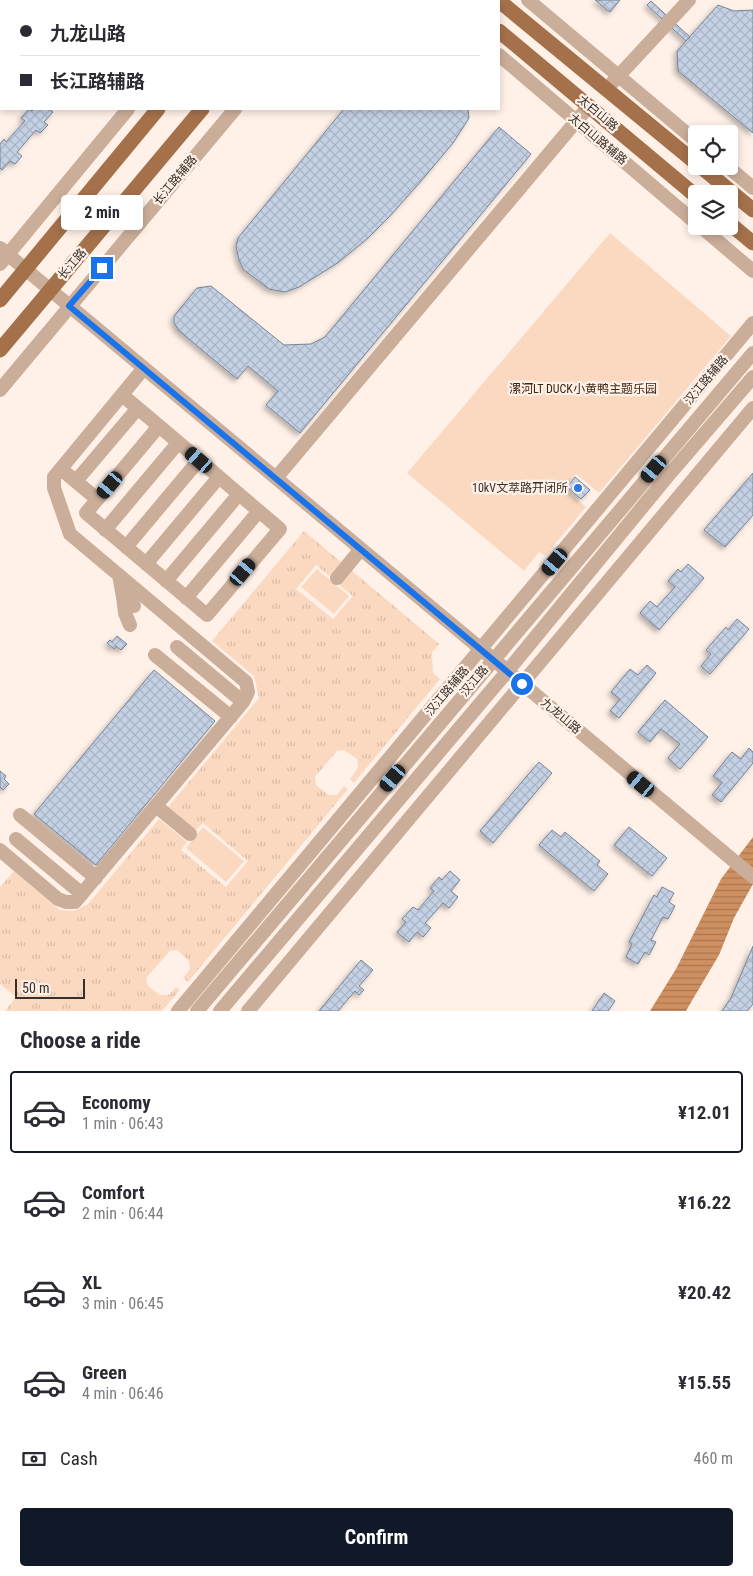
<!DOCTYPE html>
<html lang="en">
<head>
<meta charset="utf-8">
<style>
  body { margin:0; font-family:"Roboto Condensed","Noto Sans SC",sans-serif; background:#f2f2f3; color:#2b2b33; height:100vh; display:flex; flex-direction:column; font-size:19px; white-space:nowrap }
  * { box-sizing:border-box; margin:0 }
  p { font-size:16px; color:#7c7c81 }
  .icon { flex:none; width:28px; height:28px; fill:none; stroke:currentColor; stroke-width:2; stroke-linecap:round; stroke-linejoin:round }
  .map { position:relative; height:1011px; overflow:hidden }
  .side { display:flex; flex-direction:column; background:#fff; flex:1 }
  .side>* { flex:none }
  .hud { position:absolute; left:0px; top:0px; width:500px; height:110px; box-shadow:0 2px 8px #0003; display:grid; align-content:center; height:110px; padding:0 20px; background:#fff }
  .tools { position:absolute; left:688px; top:125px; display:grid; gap:10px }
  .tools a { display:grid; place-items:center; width:50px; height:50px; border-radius:5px; background:#fff; box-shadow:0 2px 8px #0003; font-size:25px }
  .scale { position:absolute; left:15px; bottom:12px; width:70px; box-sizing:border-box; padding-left:5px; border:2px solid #372f29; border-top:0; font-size:14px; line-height:18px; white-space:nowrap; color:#372f29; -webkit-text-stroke:4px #fff1e8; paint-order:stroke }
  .end { position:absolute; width:22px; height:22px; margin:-11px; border:6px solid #1a73e8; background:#fff; box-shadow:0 0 0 2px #fff }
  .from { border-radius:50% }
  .bubble { position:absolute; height:35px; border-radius:5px; background:#fff; box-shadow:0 2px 8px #0003; font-size:16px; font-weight:700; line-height:35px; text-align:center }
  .car { position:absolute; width:15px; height:30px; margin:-15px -8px; border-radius:6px; box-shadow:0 0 4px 1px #0007; background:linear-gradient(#222 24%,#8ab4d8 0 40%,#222 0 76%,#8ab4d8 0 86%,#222 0) }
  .hud b { display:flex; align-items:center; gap:18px; height:48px; font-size:19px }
  .hud b+b { border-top:1px solid #e1e1e2 }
  .hud i { width:12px; height:12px; background:#2b2b33 }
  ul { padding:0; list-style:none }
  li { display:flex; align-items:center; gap:15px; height:82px; margin:0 10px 8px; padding:0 10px; border:2px solid transparent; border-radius:5px }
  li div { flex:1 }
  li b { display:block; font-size:19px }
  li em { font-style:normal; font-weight:700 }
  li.active { border-color:#111827 }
  li>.icon { width:45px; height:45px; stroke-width:1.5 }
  h2 { padding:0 20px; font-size:22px; line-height:60px }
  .pay { display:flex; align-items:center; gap:12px; height:55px; padding:0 20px; font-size:19px }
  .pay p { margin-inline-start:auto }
  .action { display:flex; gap:10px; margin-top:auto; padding:10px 20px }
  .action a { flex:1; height:58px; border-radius:5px; background:#111827; color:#fff; font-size:20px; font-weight:700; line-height:58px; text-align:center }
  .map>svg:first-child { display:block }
  .grass { fill:url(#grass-tufts) }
  .green { fill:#fbd9c1 }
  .water { fill:url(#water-rules) }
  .building { fill:url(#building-cross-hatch); stroke:#778496; filter:url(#shadow) }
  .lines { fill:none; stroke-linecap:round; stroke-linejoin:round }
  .minor { stroke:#cbae99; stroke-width:14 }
  .major { stroke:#a5714b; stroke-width:15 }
  .route { stroke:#1a73e8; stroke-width:6 }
  .poi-dot { fill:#2d79e5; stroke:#fff1e8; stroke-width:2 }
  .labels { text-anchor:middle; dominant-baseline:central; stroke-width:4.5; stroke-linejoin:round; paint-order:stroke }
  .street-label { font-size:12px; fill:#372f29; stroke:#fff1e8 }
  .park-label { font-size:12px; fill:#412712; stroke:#fff1e8 }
  .poi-label { font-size:12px; fill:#372f29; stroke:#fff1e8; text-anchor:end }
</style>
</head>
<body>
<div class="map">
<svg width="753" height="1011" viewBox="0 0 753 1011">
  <defs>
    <pattern id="grass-tufts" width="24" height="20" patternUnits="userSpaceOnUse" patternTransform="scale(1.25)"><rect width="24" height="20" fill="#fbd9c1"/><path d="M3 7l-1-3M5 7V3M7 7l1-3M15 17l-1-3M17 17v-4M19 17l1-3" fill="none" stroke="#d8bba6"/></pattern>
    <pattern id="water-rules" width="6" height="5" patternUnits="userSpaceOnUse" patternTransform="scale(1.25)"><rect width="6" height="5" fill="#cf9061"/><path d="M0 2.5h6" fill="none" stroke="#a97650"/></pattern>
    <pattern id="building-cross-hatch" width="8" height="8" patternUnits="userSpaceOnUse" patternTransform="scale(1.25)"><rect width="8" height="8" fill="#c4d1e5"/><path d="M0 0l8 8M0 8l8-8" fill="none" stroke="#a9b4c4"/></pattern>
    <filter id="shadow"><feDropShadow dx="-3" dy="3" stdDeviation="2.5" flood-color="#0004"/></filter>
  </defs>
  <rect width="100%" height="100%" fill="#fff1e8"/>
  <path class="grass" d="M 304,531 L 341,562 L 329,576 L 316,565 L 296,589 L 333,619 L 353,596 L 339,585 L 351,570 L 439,644 L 432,653 L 433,673 L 440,679 L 354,783 L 350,779 L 358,768 L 357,759 L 344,750 L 337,751 L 315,777 L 316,785 L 329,795 L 337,795 L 344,786 L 348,789 L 188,982 L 183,978 L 190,969 L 189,961 L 177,950 L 170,951 L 146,978 L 148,986 L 160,995 L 169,995 L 176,987 L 180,990 L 162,1011 L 5,1011 L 16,997 L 0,984 L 0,887 L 14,871 L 60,910 L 74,911 L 88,904 L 159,819 L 187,842 L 181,850 L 226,887 L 248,861 L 203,823 L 196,830 L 168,807 L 259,698 L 254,676 L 212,641 Z"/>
  <path class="green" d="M 610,233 L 731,336 L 599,493 L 576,474 L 564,489 L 586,507 L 545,556 L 539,552 L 524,571 L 407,473 Z
    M 317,569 L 349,596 L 334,614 L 301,587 Z
    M 203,827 L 244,861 L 226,882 L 186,848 Z"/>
  <path class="water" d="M 753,837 L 753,884 L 734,918 L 719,955 L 690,1004 L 686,1011 L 650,1011 L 676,969 L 721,879 Z"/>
  <path class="building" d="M 595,0 L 620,0 L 610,12 Z
    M 651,1 L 690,37 L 686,41 L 647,5 Z
    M 718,5 L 734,11 L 753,10 L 753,133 L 678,71 L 677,51 Z
    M 29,109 L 32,111 L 34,109 L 49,109 L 53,112 L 44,122 L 48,125 L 40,133 L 36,130 L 17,152 L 22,156 L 15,164 L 10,161 L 2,170 L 0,168 L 0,144 L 4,139 L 6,142 L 25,121 L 21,118 Z
    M 344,109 L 468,109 L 469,118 L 453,143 L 422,180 L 390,216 L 368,238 L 339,262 L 299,287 L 285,292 L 269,289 L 243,269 L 239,260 L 236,247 L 238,238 Z
    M 499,127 L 531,154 L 300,433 L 266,405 L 278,391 L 248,366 L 237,379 L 178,330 L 174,322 L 174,316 L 197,288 L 211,286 L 284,345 L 311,344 L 325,337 Z
    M 753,473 L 753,515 L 725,547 L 704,530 Z
    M 575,477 L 590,490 L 581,499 L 567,487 Z
    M 688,564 L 704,578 L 659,630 L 640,613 L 650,601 L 657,607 L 675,587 L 668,581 L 678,569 L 681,572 Z
    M 737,619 L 749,629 L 710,674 L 701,666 L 711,654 L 706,650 L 726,627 L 728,630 Z
    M 117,636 L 127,644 L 121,650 L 116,646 L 114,649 L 107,643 L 110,640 L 112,642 Z
    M 647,665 L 656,673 L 619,718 L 610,711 L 620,699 L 611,692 L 630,669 L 638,675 Z
    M 154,670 L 215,721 L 96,865 L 34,814 Z
    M 665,700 L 708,737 L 680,769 L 668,758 L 680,744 L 661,729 L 650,742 L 638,732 Z
    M 749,748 L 753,752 L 753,763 L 721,802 L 712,795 L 722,783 L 713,776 L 732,752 L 741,759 Z
    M 539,762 L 552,773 L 493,843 L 480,831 Z
    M 0,771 L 6,776 L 4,779 L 9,784 L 3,790 L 0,787 Z
    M 629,827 L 667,858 L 652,876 L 614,845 Z
    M 552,830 L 561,837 L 565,832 L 600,861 L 597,865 L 608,874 L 594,891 L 539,845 Z
    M 450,871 L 460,880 L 451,891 L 458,897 L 449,908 L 443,903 L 425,923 L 431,928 L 423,937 L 417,932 L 409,942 L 397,932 L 406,922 L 402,919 L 413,907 L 418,910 L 434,891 L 430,888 L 439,877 L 442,880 Z
    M 662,887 L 674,893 L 669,902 L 675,906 L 668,919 L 663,917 L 651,940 L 656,942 L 649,955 L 645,952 L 638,964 L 626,957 L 632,944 L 629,942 L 654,895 L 657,897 Z
    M 753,946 L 753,1004 L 747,1011 L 722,1011 L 731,998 Z
    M 361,960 L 373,970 L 359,986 L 364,990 L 359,995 L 355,991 L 338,1011 L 319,1011 Z
    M 604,993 L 615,1001 L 608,1011 L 592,1011 Z"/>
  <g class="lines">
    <path class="minor" d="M 435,0 L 436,1
      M 528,0 L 696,141
      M 217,1 L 218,0
      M 326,1 L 327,0
      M 499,55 L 696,223
      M 612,83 L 689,0
      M 727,166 L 753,188
      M 700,226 L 753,271
      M 0,248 L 493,659 L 753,877
      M 0,264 L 128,109
      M 0,390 L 235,109
      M 122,395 C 175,439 227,484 280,529 L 207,615 L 86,513 L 159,426
      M 61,469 L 97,499
      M 276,478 L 589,106
      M 76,481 L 138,408
      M 105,530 L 178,443
      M 126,547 L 199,460
      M 146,564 L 219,477
      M 119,575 L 123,597 L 134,606
      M 337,578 L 361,549
      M 166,581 L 239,494
      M 123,597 L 125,613 L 130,625
      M 186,598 L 259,511
      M 177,647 L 243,702
      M 155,655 L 231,717
      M 156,806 L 190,834
      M 20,815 L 96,878
      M 16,839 L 82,894
      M 0,850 L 58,899 L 66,902 L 75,902 L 243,702 L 248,692 L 246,682 L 70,534 L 54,488 L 54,477 L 144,368
      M 178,1011 L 753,323
      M 197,1011 L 753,353
      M 220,1011 L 506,673 L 667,477 L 753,377
      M 248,1011 L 753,408"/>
    <path class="major" d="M 462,0 L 463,1
      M 498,0 L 696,163
      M 246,1 L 247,0
      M 293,1 L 294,0
      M 499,31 L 696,196
      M 700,166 L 753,210
      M 729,223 L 753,243
      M 0,300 L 158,109
      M 0,350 L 202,109"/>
  </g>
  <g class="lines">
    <path class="route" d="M 102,268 L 69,306 L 522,684"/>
  </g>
  <circle class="poi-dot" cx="578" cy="488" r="5"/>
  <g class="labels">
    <g class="street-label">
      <text transform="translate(598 113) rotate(40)">太白山路</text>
      <text transform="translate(598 139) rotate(40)">太白山路辅路</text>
      <text transform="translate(175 180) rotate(-50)">长江路辅路</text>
      <text transform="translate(72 264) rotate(-50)">长江路</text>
      <text transform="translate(706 380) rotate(-50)">汉江路辅路</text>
      <text transform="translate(474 681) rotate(-50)">汉江路</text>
      <text transform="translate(447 691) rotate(-50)">汉江路辅路</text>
      <text transform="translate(561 716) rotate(40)">九龙山路</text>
    </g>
    <g class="park-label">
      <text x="583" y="389">漯河LT DUCK小黄鸭主题乐园</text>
    </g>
    <g class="poi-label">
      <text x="568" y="488">10kV文萃路开闭所</text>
    </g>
  </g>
</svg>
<div class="tools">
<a><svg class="icon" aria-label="locate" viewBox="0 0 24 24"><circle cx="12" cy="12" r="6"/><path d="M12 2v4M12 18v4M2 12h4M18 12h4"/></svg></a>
<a><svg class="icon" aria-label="layers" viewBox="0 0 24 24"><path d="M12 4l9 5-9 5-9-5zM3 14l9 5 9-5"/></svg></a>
</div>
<div class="scale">50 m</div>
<i class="end from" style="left:522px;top:684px"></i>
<i class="end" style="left:102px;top:268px"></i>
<div class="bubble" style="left:61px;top:195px;width:82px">2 min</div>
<i class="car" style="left:199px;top:460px;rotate:311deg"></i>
<i class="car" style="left:654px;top:469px;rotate:220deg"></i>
<i class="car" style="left:110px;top:485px;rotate:220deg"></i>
<i class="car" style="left:555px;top:562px;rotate:220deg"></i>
<i class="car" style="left:243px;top:572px;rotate:40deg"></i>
<i class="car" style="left:393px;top:778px;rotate:220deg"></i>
<i class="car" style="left:641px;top:784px;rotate:310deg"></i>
<div class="hud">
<b><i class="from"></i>九龙山路</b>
<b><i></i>长江路辅路</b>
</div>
</div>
<section class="side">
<h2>Choose a ride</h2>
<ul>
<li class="active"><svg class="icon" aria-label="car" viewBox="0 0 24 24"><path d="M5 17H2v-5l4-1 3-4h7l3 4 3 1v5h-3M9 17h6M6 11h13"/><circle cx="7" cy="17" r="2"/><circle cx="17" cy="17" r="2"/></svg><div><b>Economy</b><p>1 min · 06:43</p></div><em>¥12.01</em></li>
<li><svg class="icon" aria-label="car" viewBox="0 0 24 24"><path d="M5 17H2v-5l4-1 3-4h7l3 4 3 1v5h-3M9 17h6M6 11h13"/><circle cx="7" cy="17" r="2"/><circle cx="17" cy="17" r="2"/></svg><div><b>Comfort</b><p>2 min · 06:44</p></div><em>¥16.22</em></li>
<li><svg class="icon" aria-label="car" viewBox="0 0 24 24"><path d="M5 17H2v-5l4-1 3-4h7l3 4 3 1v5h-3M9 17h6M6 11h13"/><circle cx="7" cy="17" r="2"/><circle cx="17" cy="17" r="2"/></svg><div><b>XL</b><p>3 min · 06:45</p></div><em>¥20.42</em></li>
<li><svg class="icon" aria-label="car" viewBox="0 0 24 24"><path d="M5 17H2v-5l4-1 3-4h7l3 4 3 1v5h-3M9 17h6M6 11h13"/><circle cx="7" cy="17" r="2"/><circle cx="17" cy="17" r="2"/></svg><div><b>Green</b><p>4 min · 06:46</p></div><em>¥15.55</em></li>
</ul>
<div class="pay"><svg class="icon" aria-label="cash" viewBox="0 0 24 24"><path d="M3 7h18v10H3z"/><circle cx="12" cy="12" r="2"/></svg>Cash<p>460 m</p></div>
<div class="action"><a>Confirm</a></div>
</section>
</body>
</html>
